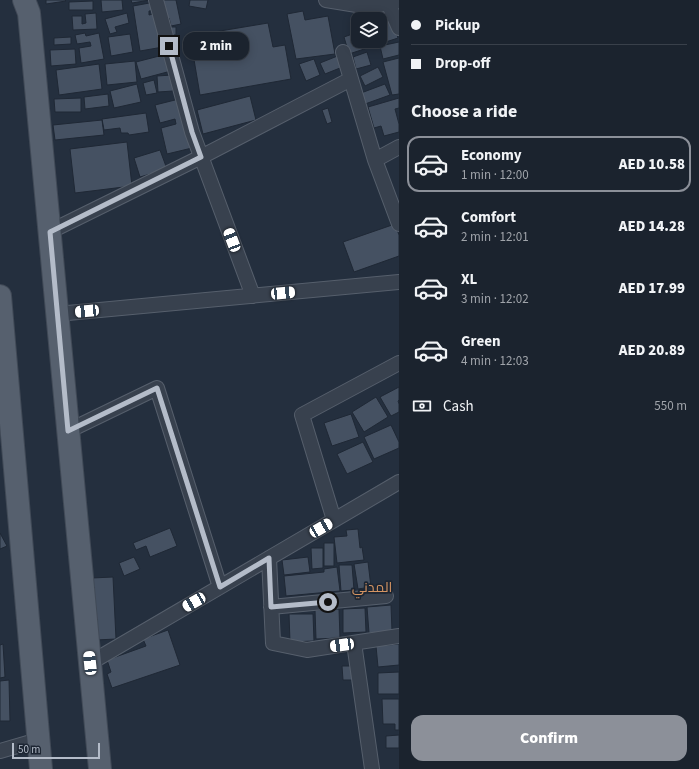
<!DOCTYPE html>
<html lang="en">
<head>
<meta charset="utf-8">
<style>
  body { margin:0; font-family:"Source Sans 3",Cairo,sans-serif; background:#282f3a; color:#f1f3f6; height:100vh; display:flex; flex-direction:column; font-size:15px; white-space:nowrap }
  * { box-sizing:border-box; margin:0 }
  p { font-size:13px; color:#a0a4aa }
  .icon { flex:none; width:22px; height:22px; fill:none; stroke:currentColor; stroke-width:2; stroke-linecap:round; stroke-linejoin:round }
  .map { position:relative; flex:1; overflow:hidden }
  .side { display:flex; flex-direction:column; background:#1b232e; width:300px }
  .side>* { flex:none }
  .hud { display:grid; align-content:center; height:88px; padding:0 12px; background:#1b232e }
  .buttons { position:absolute; left:351px; top:12px; display:grid; gap:8px }
  .buttons a { display:grid; place-items:center; width:36px; height:36px; border-radius:8px; background:#1b232e; box-shadow:0 2px 10px #0003,0 0 0 1px #39404a; font-size:20px }
  .scale { position:absolute; left:12px; bottom:10px; width:88px; box-sizing:border-box; padding-left:4px; border:2px solid #b4bcc9; border-top:0; font-size:11px; line-height:14px; white-space:nowrap; color:#b4bcc9; -webkit-text-stroke:3px #1d2633; paint-order:stroke }
  .end { position:absolute; width:18px; height:18px; margin:-9px; border:5px solid #b4bcc9; background:#111; box-shadow:0 0 0 2px #111 }
  .from { border-radius:50% }
  .bubble { position:absolute; height:28px; border-radius:12px; background:#1b232e; box-shadow:0 2px 10px #0003,0 0 0 1px #39404a; font-size:13px; font-weight:800; line-height:28px; text-align:center }
  .car { position:absolute; width:12px; height:24px; margin:-12px -6px; border-radius:5px; box-shadow:0 0 3px 1px #0007; background:linear-gradient(#fff 24%,#345 0 40%,#fff 0 76%,#345 0 86%,#fff 0) }
  .hud b { display:flex; align-items:center; gap:14px; height:38px; font-size:15px }
  .hud b+b { border-top:1px solid #39404a }
  .hud i { width:10px; height:10px; background:#f1f3f6 }
  ul { padding:0; list-style:none }
  li { display:flex; align-items:center; gap:12px; height:56px; margin:0 8px 6px; padding:0 4px; border:2px solid transparent; border-radius:12px }
  li div { flex:1 }
  li b { display:block; font-size:15px }
  li em { font-style:normal; font-weight:800 }
  li.selected { border-color:#8c9099 }
  li>.icon { width:36px; height:36px; stroke-width:1.5 }
  h2 { padding:0 12px; font-size:18px; line-height:48px }
  .pay { display:flex; align-items:center; gap:10px; height:44px; padding:0 12px; font-size:15px }
  .pay p { margin-inline-start:auto }
  .button { display:flex; gap:8px; margin-top:auto; padding:8px 12px }
  .button a { flex:1; height:46px; border-radius:12px; background:#8c9099; color:#fff; font-size:16px; font-weight:800; line-height:46px; text-align:center }
  main { display:flex; flex:1; min-height:0 }
  .map>svg:first-child { display:block }
  .building { fill:#455162; stroke:#1f2835 }
  .lines { fill:none; stroke-linecap:round; stroke-linejoin:round }
  .minor-casing { stroke:#565f6c; stroke-width:16 }
  .primary-casing { stroke:#414a57; stroke-width:24 }
  .minor { stroke:#38414e; stroke-width:14 }
  .primary { stroke:#56606e; stroke-width:22 }
  .route { stroke:#b4bcc9; stroke-width:5 }
  .labels { text-anchor:middle; dominant-baseline:central; stroke-width:3.5; stroke-linejoin:round; paint-order:stroke }
  .neighbourhood-label { font-size:14px; fill:#d59563; stroke:#1d2633 }
</style>
</head>
<body>
<main>
<div class="map">
<svg width="399" height="769" viewBox="0 0 399 769">
  <rect width="100%" height="100%" fill="#242f3e"/>
  <path class="building" d="M 46,0 L 65,0 L 66,1 L 46,4 Z
    M 101,0 L 122,0 L 123,10 L 102,12 Z
    M 131,0 L 150,0 L 132,3 Z
    M 162,0 L 176,0 L 181,24 L 171,26 L 169,18 L 166,18 Z
    M 190,0 L 208,0 L 206,9 L 189,6 Z
    M 93,1 L 93,10 L 69,10 L 69,2 Z
    M 155,2 L 157,10 L 149,11 L 149,15 L 157,13 L 163,47 L 140,51 L 133,6 Z
    M 303,11 L 305,20 L 328,16 L 335,54 L 296,59 L 287,14 Z
    M 96,13 L 97,29 L 73,30 L 72,16 L 82,16 L 82,24 L 86,23 L 85,14 Z
    M 127,13 L 129,23 L 115,27 L 117,32 L 110,34 L 105,19 Z
    M 392,21 L 398,38 L 349,54 L 344,37 L 358,32 L 358,41 L 380,41 L 380,25 Z
    M 268,23 L 273,47 L 285,45 L 291,79 L 200,95 L 190,36 Z
    M 171,27 L 176,27 L 176,35 L 171,35 Z
    M 85,33 L 86,36 L 99,33 L 104,59 L 81,63 L 79,48 L 91,46 L 90,42 L 77,44 L 75,35 Z
    M 130,34 L 133,52 L 111,56 L 108,37 Z
    M 71,37 L 71,44 L 54,45 L 54,38 Z
    M 399,42 L 399,55 L 383,59 L 380,46 Z
    M 75,49 L 76,64 L 51,66 L 50,50 Z
    M 367,52 L 371,65 L 356,69 L 353,57 Z
    M 167,54 L 171,71 L 141,79 L 136,62 Z
    M 340,55 L 345,66 L 325,74 L 320,63 Z
    M 399,58 L 399,94 L 392,95 L 383,62 Z
    M 314,59 L 320,75 L 306,81 L 299,64 Z
    M 135,61 L 137,82 L 107,85 L 105,64 Z
    M 99,64 L 102,89 L 59,95 L 56,70 Z
    M 378,67 L 383,77 L 365,86 L 360,76 Z
    M 172,75 L 173,91 L 158,92 L 157,76 Z
    M 154,80 L 157,93 L 146,95 L 143,83 Z
    M 137,84 L 141,102 L 114,108 L 110,91 Z
    M 385,84 L 390,95 L 365,104 L 361,93 Z
    M 108,94 L 109,106 L 85,109 L 84,97 Z
    M 250,96 L 256,120 L 203,134 L 197,110 Z
    M 81,98 L 81,112 L 55,112 L 54,99 Z
    M 399,98 L 399,108 L 395,109 L 399,124 L 399,132 L 384,136 L 381,126 L 374,128 L 368,107 Z
    M 179,99 L 192,148 L 167,154 L 161,128 L 176,124 L 175,119 L 160,123 L 155,105 Z
    M 328,108 L 332,122 L 327,124 L 322,110 Z
    M 146,113 L 149,132 L 129,135 L 128,133 L 121,133 L 120,128 L 104,130 L 102,119 Z
    M 102,120 L 104,135 L 55,140 L 53,125 Z
    M 127,142 L 132,186 L 75,193 L 70,149 Z
    M 160,150 L 167,169 L 140,177 L 134,158 Z
    M 395,224 L 399,235 L 399,256 L 354,272 L 343,242 Z
    M 399,387 L 399,400 L 398,401 L 399,404 L 399,412 L 391,416 L 380,397 Z
    M 376,397 L 388,417 L 364,432 L 352,412 Z
    M 351,414 L 359,437 L 332,446 L 324,423 Z
    M 391,425 L 399,442 L 399,448 L 374,459 L 364,437 Z
    M 363,442 L 373,462 L 347,474 L 337,454 Z
    M 170,528 L 177,546 L 150,557 L 146,546 L 136,550 L 133,543 Z
    M 358,529 L 360,548 L 362,547 L 364,560 L 337,563 L 334,537 L 347,536 L 346,530 Z
    M 0,533 L 7,546 L 0,549 Z
    M 324,543 L 334,543 L 334,566 L 324,566 Z
    M 311,548 L 323,548 L 323,568 L 312,569 Z
    M 134,557 L 140,569 L 124,576 L 119,563 Z
    M 308,557 L 310,572 L 284,575 L 282,560 Z
    M 368,562 L 371,587 L 358,589 L 354,564 Z
    M 339,565 L 352,565 L 354,590 L 341,591 Z
    M 337,567 L 340,591 L 286,596 L 284,576 L 324,572 L 324,569 Z
    M 113,577 L 116,639 L 96,640 L 92,578 Z
    M 391,605 L 392,631 L 369,633 L 367,607 Z
    M 365,608 L 366,632 L 343,633 L 343,609 Z
    M 339,609 L 340,638 L 316,639 L 315,610 Z
    M 289,614 L 313,614 L 314,641 L 290,642 Z
    M 168,630 L 180,665 L 112,688 L 107,674 L 111,672 L 107,660 L 146,646 L 143,639 Z
    M 3,644 L 5,677 L 0,678 L 0,645 Z
    M 399,644 L 399,665 L 378,667 L 376,646 Z
    M 342,666 L 353,666 L 354,680 L 343,680 Z
    M 399,672 L 399,694 L 378,694 L 378,673 Z
    M 9,680 L 10,721 L 0,721 L 0,681 Z
    M 382,699 L 399,699 L 399,730 L 395,730 L 395,724 L 383,724 Z
    M 399,735 L 399,748 L 386,748 L 386,736 Z"/>
  <g class="lines">
    <g class="minor-casing">
      <path id="minor" d="M 156,0 L 192,132 L 253,296
        M 326,0 L 369,7 L 399,1
        M 388,3 L 399,28
        M 343,52 L 375,160 L 399,224
        M 375,160 L 399,147
        M 49,232 L 201,157 L 351,79
        M 57,314 L 399,282
        M 68,431 L 157,388 L 220,587
        M 334,520 L 302,415 L 399,363
        M 269,558 L 273,643 L 307,650 L 399,636
        M 271,607 L 386,596
        M 354,643 L 372,769
        M 90,663 L 399,482
        M 0,751 L 38,740"/>
    </g>
    <g class="primary-casing">
      <path id="primary" d="M 24,0 L 29,13 L 100,769
        M 0,296 L 41,769"/>
    </g>
    <use href="#minor" class="minor"/>
    <use href="#primary" class="primary"/>
  </g>
  <g class="lines">
    <path class="route" d="M 169,46 L 192,132 L 201,157 L 50,232 L 68,431 L 157,388 L 220,587 L 269,558 L 271,607 L 328,602"/>
  </g>
  <g class="labels">
    <g class="neighbourhood-label">
      <text x="372" y="588">المدني</text>
    </g>
  </g>
</svg>
<div class="buttons">
<a><svg class="icon" aria-label="layers" viewBox="0 0 24 24"><path d="M12 4l9 5-9 5-9-5zM3 14l9 5 9-5"/></svg></a>
</div>
<div class="scale">50 m</div>
<i class="end from" style="left:328px;top:602px"></i>
<i class="end" style="left:169px;top:46px"></i>
<div class="bubble" style="left:183px;top:32px;width:66px">2 min</div>
<i class="car" style="left:232px;top:240px;rotate:339deg"></i>
<i class="car" style="left:283px;top:293px;rotate:85deg"></i>
<i class="car" style="left:87px;top:311px;rotate:265deg"></i>
<i class="car" style="left:321px;top:528px;rotate:60deg"></i>
<i class="car" style="left:194px;top:602px;rotate:240deg"></i>
<i class="car" style="left:342px;top:645px;rotate:262deg"></i>
<i class="car" style="left:90px;top:663px;rotate:354deg"></i>
</div>
<section class="side">
<div class="hud">
<b><i class="from"></i>Pickup</b>
<b><i></i>Drop-off</b>
</div>
<h2>Choose a ride</h2>
<ul>
<li class="selected"><svg class="icon" aria-label="car" viewBox="0 0 24 24"><path d="M5 17H2v-5l4-1 3-4h7l3 4 3 1v5h-3M9 17h6M6 11h13"/><circle cx="7" cy="17" r="2"/><circle cx="17" cy="17" r="2"/></svg><div><b>Economy</b><p>1 min · 12:00</p></div><em>AED 10.58</em></li>
<li><svg class="icon" aria-label="car" viewBox="0 0 24 24"><path d="M5 17H2v-5l4-1 3-4h7l3 4 3 1v5h-3M9 17h6M6 11h13"/><circle cx="7" cy="17" r="2"/><circle cx="17" cy="17" r="2"/></svg><div><b>Comfort</b><p>2 min · 12:01</p></div><em>AED 14.28</em></li>
<li><svg class="icon" aria-label="car" viewBox="0 0 24 24"><path d="M5 17H2v-5l4-1 3-4h7l3 4 3 1v5h-3M9 17h6M6 11h13"/><circle cx="7" cy="17" r="2"/><circle cx="17" cy="17" r="2"/></svg><div><b>XL</b><p>3 min · 12:02</p></div><em>AED 17.99</em></li>
<li><svg class="icon" aria-label="car" viewBox="0 0 24 24"><path d="M5 17H2v-5l4-1 3-4h7l3 4 3 1v5h-3M9 17h6M6 11h13"/><circle cx="7" cy="17" r="2"/><circle cx="17" cy="17" r="2"/></svg><div><b>Green</b><p>4 min · 12:03</p></div><em>AED 20.89</em></li>
</ul>
<div class="pay"><svg class="icon" aria-label="cash" viewBox="0 0 24 24"><path d="M3 7h18v10H3z"/><circle cx="12" cy="12" r="2"/></svg>Cash<p>550 m</p></div>
<div class="button"><a>Confirm</a></div>
</section>
</main>
</body>
</html>
